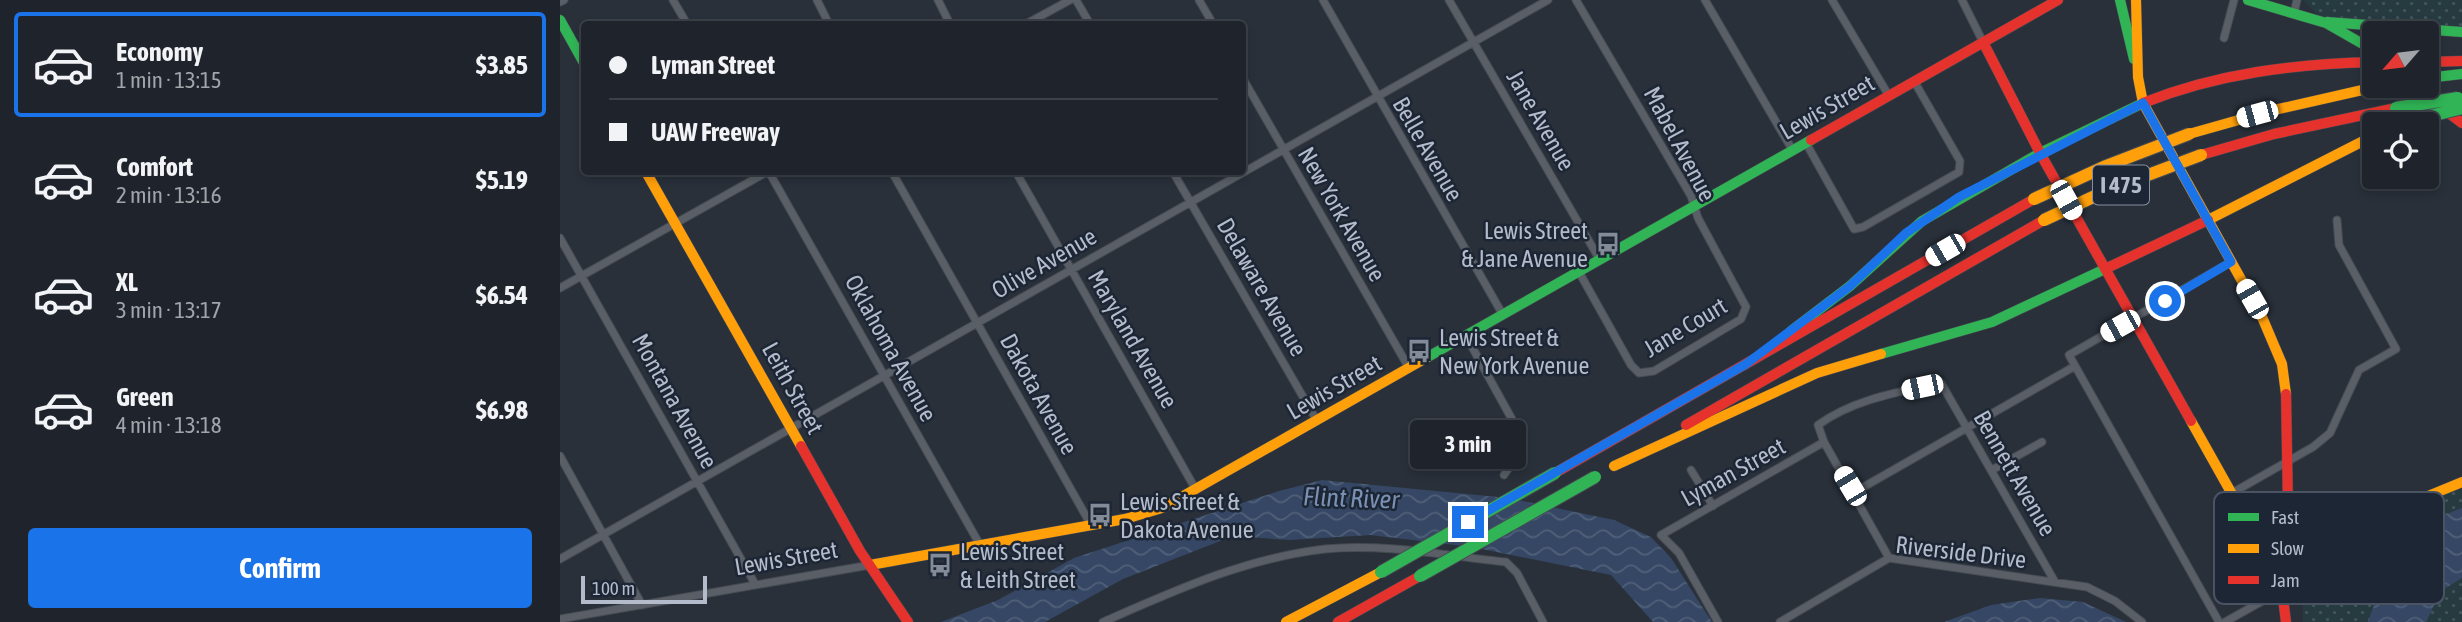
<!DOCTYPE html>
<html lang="en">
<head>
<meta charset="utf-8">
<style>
  body { margin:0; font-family:"Asap Condensed",sans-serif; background:#272c34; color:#f1f3f6; height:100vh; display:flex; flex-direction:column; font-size:26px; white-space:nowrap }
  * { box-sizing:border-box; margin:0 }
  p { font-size:23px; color:#a1a4a9 }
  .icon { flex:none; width:38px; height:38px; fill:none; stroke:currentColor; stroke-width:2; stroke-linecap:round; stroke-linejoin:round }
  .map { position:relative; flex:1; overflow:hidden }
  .sheet { display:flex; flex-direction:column; background:#1f242c; width:560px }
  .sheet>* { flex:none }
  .banner { position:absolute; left:21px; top:21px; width:665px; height:154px; border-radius:7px; box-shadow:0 4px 10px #0003,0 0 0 2px #3c4148; display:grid; align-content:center; height:154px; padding:0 28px; background:#1f242c }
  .needle { width:46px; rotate:242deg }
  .controls { position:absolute; left:1802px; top:21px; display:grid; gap:14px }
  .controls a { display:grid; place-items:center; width:77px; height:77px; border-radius:7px; background:#1f242c; box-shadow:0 4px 10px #0003,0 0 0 2px #3c4148; font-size:35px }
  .scale { position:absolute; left:21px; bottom:18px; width:126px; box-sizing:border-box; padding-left:7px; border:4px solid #b4bccb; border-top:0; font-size:19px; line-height:24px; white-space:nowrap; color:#b4bccb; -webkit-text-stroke:5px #1c2635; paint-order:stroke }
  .end { position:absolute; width:32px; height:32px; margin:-16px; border:9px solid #1a73e8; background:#fff; box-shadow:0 0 0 4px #fff }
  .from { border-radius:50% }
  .bubble { position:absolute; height:49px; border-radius:7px; background:#1f242c; box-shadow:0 4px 10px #0003,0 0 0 2px #3c4148; font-size:23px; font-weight:700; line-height:49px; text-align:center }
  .car { position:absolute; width:21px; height:42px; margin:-21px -10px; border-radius:9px; box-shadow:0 0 5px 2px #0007; background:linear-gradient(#fff 24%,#345 0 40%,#fff 0 76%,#345 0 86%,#fff 0) }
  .banner b { display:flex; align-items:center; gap:24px; height:66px; font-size:26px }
  .banner b+b { border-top:2px solid #3c4148 }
  .banner i { width:18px; height:18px; background:#f1f3f6 }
  ul { padding:12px 0 0; list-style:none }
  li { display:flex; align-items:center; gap:21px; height:105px; margin:0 14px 10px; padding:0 14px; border:4px solid transparent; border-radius:7px }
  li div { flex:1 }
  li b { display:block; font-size:26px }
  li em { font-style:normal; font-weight:700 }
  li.on { border-color:#1a73e8 }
  li>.icon { width:63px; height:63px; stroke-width:1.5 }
  .cta { display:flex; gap:14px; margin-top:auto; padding:14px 28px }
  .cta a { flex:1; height:80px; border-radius:7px; background:#1a73e8; color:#fff; font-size:28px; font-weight:700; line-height:80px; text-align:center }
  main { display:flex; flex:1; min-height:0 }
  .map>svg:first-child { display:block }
  .park { fill:url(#park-dots) }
  .water { fill:url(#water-waves) }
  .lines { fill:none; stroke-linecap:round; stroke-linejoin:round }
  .street-casing { stroke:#464b52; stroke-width:9 }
  .fast-casing { stroke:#464b52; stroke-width:11 }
  .slow-casing { stroke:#464b52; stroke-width:11 }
  .jam-casing { stroke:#464b52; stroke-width:11 }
  .street { stroke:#5a5f67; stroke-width:7 }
  .fast { stroke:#30b455; stroke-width:10 }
  .slow { stroke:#ff9f0a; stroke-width:10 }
  .jam { stroke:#e5322d; stroke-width:10 }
  .fast-bridge-casing { stroke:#464c55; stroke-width:14; stroke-linecap:butt }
  .slow-bridge-casing { stroke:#464c55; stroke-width:14; stroke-linecap:butt }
  .fast-bridge { stroke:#30b455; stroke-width:12 }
  .slow-bridge { stroke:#ff9f0a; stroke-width:12 }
  .route { stroke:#1a73e8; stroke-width:9 }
  .labels { text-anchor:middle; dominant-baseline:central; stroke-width:5; stroke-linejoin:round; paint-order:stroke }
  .shield { fill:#1c2635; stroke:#868f9e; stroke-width:2 }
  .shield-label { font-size:23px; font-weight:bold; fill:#b4bccb }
  .street-label { font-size:24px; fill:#b4bccb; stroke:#1c2635 }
  .poi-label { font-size:24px; fill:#b4bccb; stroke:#1c2635; text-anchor:start }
  .water-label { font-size:26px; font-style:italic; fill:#7a91b4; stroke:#1c2635 }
  .key { fill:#1c2635; stroke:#4a5362; stroke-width:2 }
  .key-label { font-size:19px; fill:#b4bccb }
</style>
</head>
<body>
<main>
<section class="sheet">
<ul>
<li class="on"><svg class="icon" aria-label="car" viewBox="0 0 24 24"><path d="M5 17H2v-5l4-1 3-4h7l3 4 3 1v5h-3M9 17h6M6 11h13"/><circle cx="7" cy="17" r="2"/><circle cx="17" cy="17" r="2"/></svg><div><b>Economy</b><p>1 min · 13:15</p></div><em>$3.85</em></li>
<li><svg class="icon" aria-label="car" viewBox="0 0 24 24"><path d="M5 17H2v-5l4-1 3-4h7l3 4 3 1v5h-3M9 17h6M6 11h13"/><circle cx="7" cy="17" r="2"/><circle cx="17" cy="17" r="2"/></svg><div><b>Comfort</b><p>2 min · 13:16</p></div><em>$5.19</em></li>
<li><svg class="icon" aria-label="car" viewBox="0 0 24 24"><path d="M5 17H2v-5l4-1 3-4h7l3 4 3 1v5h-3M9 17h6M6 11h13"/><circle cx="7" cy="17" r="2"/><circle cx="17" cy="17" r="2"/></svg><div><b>XL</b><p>3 min · 13:17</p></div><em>$6.54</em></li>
<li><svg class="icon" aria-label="car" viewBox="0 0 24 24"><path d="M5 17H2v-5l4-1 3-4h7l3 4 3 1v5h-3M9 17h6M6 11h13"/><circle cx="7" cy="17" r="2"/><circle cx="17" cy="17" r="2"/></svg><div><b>Green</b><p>4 min · 13:18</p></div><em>$6.98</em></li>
</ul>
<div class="cta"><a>Confirm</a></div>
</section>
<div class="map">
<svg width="1902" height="622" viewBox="0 0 1902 622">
  <defs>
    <pattern id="park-dots" width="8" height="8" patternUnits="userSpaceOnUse" patternTransform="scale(1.75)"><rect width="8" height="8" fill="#263b40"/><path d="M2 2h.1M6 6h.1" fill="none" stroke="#43555a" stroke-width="1.8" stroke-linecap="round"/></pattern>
    <pattern id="water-waves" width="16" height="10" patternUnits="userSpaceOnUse" patternTransform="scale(1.75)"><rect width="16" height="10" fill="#354764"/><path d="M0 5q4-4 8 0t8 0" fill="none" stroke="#506079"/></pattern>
  </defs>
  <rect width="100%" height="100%" fill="#29303a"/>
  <path class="park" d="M 1743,0 L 1902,0 L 1902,32 L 1766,23 Z
    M 1902,489 L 1902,622 L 1743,622 L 1743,590 C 1761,581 1784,572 1800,559 C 1834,532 1859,499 1902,489 Z"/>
  <path class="water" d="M 762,480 L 948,498 L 1054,520 L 1091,537 L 1111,558 L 1152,622 L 1093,622 L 1051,575 L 912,547 L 810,535 L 729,540 L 673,536 L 563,579 L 485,622 L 381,622 L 438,600 L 514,558 L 719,491 Z
    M 1902,508 L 1902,578 L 1881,591 L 1866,622 L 1808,622 C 1832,559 1834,533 1902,508 Z
    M 1480,598 L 1523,602 L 1566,622 L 1384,622 L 1431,605 Z"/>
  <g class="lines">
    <g class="street-casing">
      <path id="street" d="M 113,0 L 127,24
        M 257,0 L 269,24
        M 378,0 L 390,24
        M 516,0 L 530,24
        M 639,0 L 653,24
        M 763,0 L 943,315
        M 889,0 L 1040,260
        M 1016,0 L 1131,196 L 1138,218 L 1186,307 L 1181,319 L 1176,322 L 1094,371 L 1079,373 L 1071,365 L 1019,272
        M 1145,0 L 1233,151
        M 1272,0 L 1329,96
        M 1402,0 L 1423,42
        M 0,2 L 4,0
        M 1734,13 L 1737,0
        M 466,24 L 510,0
        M 1664,38 L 1674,0
        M 682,77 L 849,368
        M 1246,143 L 1294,229 L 1303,227 L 1399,172 L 1400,161 L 1354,81
        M 209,172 L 420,545
        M 332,172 L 531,525
        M 456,172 L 636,490
        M 613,172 L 757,421
        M 0,238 L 195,584
        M 0,288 L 207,172
        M 906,336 L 959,432 L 960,452 L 944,475
        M 0,456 L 82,605
        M 1131,470 L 1153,506
        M 1432,470 L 1482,442
        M 1293,493 L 1515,366
        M 1672,493 L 1753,447 L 1770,433 L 1799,370 L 1836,349 L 1779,245 L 1777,220
        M 1329,558 L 1264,442 L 1258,425 C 1294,399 1339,392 1381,383 L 1495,582
        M 0,559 L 988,0
        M 0,619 L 310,565
        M 543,622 C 616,590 686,558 765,549 C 824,543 887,556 946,562 L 957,573 L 983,622
        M 1158,622 L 1119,553 L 1101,535 L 1264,442
        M 1220,622 L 1329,558 L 1527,587 L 1555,601 L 1582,622
        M 1659,622 L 1509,355 L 1671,262
        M 1665,622 L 1722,590"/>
    </g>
    <g class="fast-casing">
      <path id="fast" d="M 1560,0 L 1574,59
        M 1688,0 L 1766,23 L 1815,51
        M 0,20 L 24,63
        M 1767,22 L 1902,32
        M 1867,78 L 1902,74
        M 1842,124 L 1854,120
        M 1480,153 L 1583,103
        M 1231,331 L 1290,286 L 1362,221 L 1480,153
        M 1321,354 L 1432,322 L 1545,269
        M 866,358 L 1251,140"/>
    </g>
    <g class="slow-casing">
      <path id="slow" d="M 1576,0 L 1578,77 L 1583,103 L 1702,317 L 1722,364 L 1726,394
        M 1629,134 L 1714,110 L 1820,86
        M 86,172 L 241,446
        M 1648,220 L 1815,135
        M 1631,421 L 1677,503 L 1708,570 L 1722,590
        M 1054,466 L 1257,373 L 1321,354
        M 310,565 L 565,519 L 602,508 L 866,358
        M 1722,590 L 1782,564 L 1868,496 L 1902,482
        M 726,622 L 821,572"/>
    </g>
    <g class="jam-casing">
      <path id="jam" d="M 1423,42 L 1480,153 L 1631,421
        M 1867,62 L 1902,61
        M 1853,86 L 1902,123
        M 1583,103 C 1658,73 1735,64 1815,62
        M 1251,140 L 1498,0
        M 1641,155 L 1714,134 L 1836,108
        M 1545,269 L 1648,220
        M 1126,425 L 1484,220
        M 241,446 L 300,551 L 348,622
        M 995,473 L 1474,199
        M 778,622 L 860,576
        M 1726,622 L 1722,590 L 1729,564 L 1726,394"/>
    </g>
    <use href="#street" class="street"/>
    <use href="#fast" class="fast"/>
    <use href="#slow" class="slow"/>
    <use href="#jam" class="jam"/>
    <g class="fast-bridge-casing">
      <path id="fast-bridge" d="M 1836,108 L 1898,98
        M 1854,120 L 1902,108
        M 821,572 L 995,473
        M 860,576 L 1035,477"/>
    </g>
    <g class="slow-bridge-casing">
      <path id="slow-bridge" d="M 1474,199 L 1546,166 L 1629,134
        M 1484,220 L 1548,190 L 1641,155"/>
    </g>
    <use href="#fast-bridge" class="fast-bridge"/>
    <use href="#slow-bridge" class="slow-bridge"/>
  </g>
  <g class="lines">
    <path class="route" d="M 908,522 L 1186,364 L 1290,286 L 1346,233 L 1399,197 L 1583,103 L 1671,262 L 1605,301"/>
  </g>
  <defs>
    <g id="bus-bare" transform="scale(1.89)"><path d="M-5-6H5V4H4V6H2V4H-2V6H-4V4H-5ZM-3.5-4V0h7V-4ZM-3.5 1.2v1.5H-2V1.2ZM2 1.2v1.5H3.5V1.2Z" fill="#838b98" stroke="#1c2635" stroke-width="2.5" paint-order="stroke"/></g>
  </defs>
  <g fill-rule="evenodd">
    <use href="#bus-bare" x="1048" y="244"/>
    <use href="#bus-bare" x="859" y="351"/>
    <use href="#bus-bare" x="540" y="515"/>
    <use href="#bus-bare" x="380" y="565"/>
  </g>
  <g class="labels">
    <rect class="shield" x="1533" y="165.5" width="56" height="39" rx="5"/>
    <g class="shield-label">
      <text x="1561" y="185">I 475</text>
    </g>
    <g class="street-label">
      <text transform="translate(1267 107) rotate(-30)">Lewis Street</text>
      <text transform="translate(981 120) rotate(60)">Jane Avenue</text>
      <text transform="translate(1120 144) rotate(62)">Mabel Avenue</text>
      <text transform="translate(868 149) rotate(60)">Belle Avenue</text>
      <text transform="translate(782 214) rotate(60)">New York Avenue</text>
      <text transform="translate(484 263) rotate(-30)">Olive Avenue</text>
      <text transform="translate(702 287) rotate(60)">Delaware Avenue</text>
      <text transform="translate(1125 327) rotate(-31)">Jane Court</text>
      <text transform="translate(573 339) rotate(60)">Maryland Avenue</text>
      <text transform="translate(331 348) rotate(61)">Oklahoma Avenue</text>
      <text transform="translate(774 387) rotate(-30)">Lewis Street</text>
      <text transform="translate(233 388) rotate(61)">Leith Street</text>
      <text transform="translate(479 394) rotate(61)">Dakota Avenue</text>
      <text transform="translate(115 401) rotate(61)">Montana Avenue</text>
      <text transform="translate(1173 472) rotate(-29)">Lyman Street</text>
      <text transform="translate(1455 473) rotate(60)">Bennett Avenue</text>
      <text transform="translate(1401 552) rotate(7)">Riverside Drive</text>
      <text transform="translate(226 558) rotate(-10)">Lewis Street</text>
    </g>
    <g class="poi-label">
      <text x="1028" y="230" text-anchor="end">Lewis Street<tspan x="1028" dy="28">&amp; Jane Avenue</tspan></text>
      <text x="879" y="337">Lewis Street &amp;<tspan x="879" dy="28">New York Avenue</tspan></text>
      <text x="560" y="501">Lewis Street &amp;<tspan x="560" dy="28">Dakota Avenue</tspan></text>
      <text x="400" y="551">Lewis Street<tspan x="400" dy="28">&amp; Leith Street</tspan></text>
    </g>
    <g class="water-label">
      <text transform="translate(791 498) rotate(2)">Flint River</text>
    </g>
  </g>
  <rect x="1654" y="492" width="230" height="112" rx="10" class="key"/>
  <rect x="1668" y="513" width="31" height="8" fill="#30b455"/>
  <rect x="1668" y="544" width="31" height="9" fill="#ff9f0a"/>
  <rect x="1668" y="576" width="31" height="8" fill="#e5322d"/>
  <g class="key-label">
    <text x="1711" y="524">Fast</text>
    <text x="1711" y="555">Slow</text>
    <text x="1711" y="587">Jam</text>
  </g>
</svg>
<div class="controls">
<a><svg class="needle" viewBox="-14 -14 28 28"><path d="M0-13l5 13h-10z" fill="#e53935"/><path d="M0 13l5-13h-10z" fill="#a1a4a9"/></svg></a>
<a><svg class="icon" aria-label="locate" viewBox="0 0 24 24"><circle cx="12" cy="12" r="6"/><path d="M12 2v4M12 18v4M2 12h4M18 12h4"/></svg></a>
</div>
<div class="scale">100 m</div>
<i class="end from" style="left:1605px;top:301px"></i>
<i class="end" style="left:908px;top:522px"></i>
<div class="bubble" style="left:850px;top:420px;width:116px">3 min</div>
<i class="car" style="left:1697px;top:114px;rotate:255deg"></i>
<i class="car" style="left:1506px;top:200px;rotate:151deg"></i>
<i class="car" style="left:1385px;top:250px;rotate:240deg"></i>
<i class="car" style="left:1692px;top:299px;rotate:330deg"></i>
<i class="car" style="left:1560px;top:326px;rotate:241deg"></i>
<i class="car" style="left:1362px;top:387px;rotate:258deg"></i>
<i class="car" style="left:1290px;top:486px;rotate:329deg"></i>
<div class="banner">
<b><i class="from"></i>Lyman Street</b>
<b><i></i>UAW Freeway</b>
</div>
</div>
</main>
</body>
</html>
